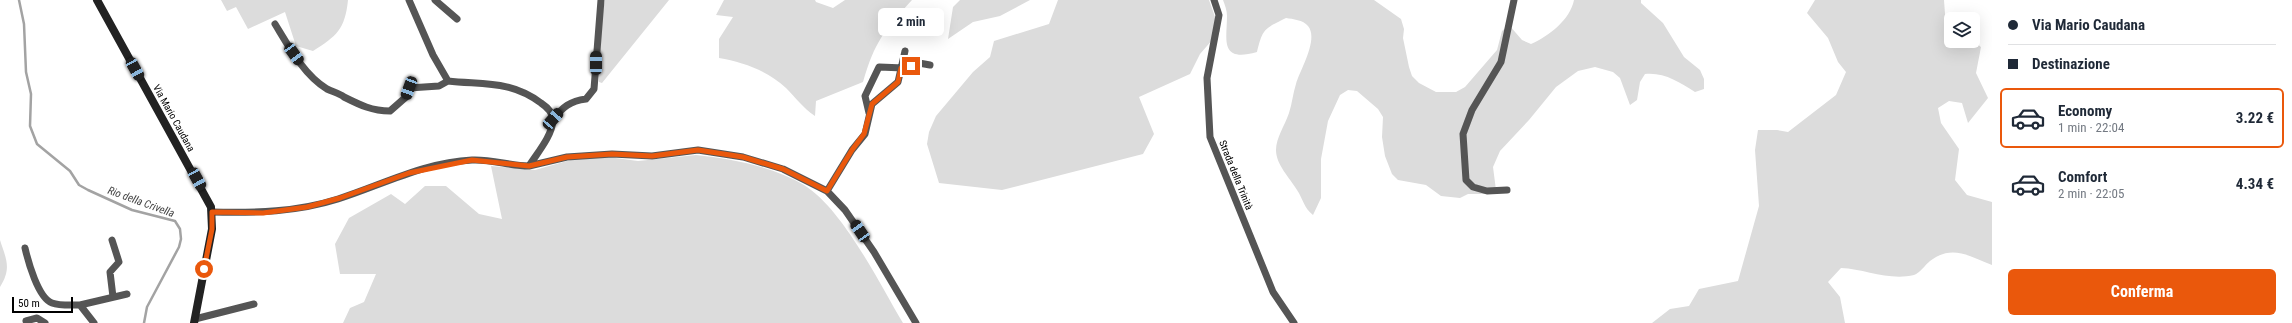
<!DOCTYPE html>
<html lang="it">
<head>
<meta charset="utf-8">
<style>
  body { margin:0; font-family:"Roboto Condensed",sans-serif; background:#f6f6f7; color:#1f2937; height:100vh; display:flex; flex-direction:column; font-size:15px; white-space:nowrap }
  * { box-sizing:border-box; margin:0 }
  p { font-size:13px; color:#747a83 }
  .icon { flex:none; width:22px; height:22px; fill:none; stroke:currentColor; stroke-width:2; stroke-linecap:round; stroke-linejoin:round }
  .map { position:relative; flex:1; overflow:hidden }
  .sheet { display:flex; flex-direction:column; background:#fff; width:300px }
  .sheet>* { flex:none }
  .guide { display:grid; align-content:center; height:88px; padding:0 16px; background:#fff }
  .buttons { position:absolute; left:1944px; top:12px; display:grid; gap:8px }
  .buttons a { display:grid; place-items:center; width:36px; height:36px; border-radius:6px; background:#fff; box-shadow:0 4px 16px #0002; font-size:20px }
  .scale { position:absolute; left:12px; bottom:10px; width:61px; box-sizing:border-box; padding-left:4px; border:2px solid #000; border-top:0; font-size:11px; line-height:14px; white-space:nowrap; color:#000; -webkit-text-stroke:3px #fff; paint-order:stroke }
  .end { position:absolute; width:18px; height:18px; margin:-9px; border:5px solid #ea580c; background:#fff; box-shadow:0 0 0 2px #fff }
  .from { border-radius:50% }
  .bubble { position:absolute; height:28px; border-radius:6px; background:#fff; box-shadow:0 4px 16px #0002; font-size:13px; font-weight:700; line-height:28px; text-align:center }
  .car { position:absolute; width:12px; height:24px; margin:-12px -6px; border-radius:5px; box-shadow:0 0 3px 1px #0007; background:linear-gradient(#222 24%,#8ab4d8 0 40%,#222 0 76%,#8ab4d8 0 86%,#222 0) }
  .guide b { display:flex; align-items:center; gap:14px; height:38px; font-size:15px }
  .guide b+b { border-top:1px solid #e0e1e3 }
  .guide i { width:10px; height:10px; background:#1f2937 }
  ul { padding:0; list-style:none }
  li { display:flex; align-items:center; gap:12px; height:60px; margin:0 8px 6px; padding:0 8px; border:2px solid transparent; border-radius:6px }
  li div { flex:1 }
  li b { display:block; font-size:15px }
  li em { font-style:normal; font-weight:700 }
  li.on { border-color:#ea580c }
  li>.icon { width:36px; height:36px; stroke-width:1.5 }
  .button { display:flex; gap:8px; margin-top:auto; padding:8px 16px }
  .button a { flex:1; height:46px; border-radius:6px; background:#ea580c; color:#fff; font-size:16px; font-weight:700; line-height:46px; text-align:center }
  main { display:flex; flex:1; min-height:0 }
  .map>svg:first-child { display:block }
  .green { fill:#dcdcdc }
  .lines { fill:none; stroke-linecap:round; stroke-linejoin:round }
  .stream { stroke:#a3a3a3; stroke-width:2.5 }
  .minor { stroke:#555; stroke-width:7 }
  .secondary { stroke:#222; stroke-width:8 }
  .route { stroke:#ea580c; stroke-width:5 }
  .labels { text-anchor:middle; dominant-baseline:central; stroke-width:3; stroke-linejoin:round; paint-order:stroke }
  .street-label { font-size:10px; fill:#000; stroke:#fff }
  .water-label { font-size:11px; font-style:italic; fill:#444; stroke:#fff }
</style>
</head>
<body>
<main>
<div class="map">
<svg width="1992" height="323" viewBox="0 0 1992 323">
  <rect width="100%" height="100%" fill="#fff"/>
  <path class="green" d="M 221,0 L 348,0 C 345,29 337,36 313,51 L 296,46 L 285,12 L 248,29 L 236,7 L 227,11 Z
    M 605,0 L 669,0 L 602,83 L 599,82 L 596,45 Z
    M 724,0 L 815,0 L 816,2 L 833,8 L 845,0 L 912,0 C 884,31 875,41 863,82 L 816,101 L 815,116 C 803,108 796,98 786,88 C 768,71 743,62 719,58 L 719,39 L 733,17 L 716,15 Z
    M 960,0 L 1030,0 L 1000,16 L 973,22 L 948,39 L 953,7 Z
    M 1058,0 L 1209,0 L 1220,31 L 1200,54 L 1190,74 L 1139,97 L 1154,134 L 1143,154 L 1002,190 L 939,183 L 927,144 L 929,132 L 936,116 L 973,72 L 990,57 L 994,41 L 1049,24 Z
    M 1223,0 L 1374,0 L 1401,19 L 1404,29 L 1403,38 L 1409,67 L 1412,76 L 1419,83 L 1436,92 L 1456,92 L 1465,87 L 1497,50 L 1502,31 L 1509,25 L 1522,40 L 1531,44 C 1549,36 1570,20 1574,0 L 1641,0 L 1641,3 L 1663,23 L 1684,57 L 1700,70 L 1704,79 L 1704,89 L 1695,92 C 1679,82 1664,72 1645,74 L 1640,82 L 1637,100 L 1630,105 L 1620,78 L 1613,72 L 1595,67 L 1578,71 L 1556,87 L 1529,120 L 1500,151 L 1493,167 L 1496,190 L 1487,194 L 1468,194 L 1460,198 L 1441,196 L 1426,185 L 1398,180 L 1392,174 L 1385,156 L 1382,137 L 1383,117 L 1378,109 L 1357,91 L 1348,90 L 1340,95 L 1328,121 L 1321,159 L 1321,198 L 1313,215 C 1304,208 1303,199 1297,190 C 1290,178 1276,165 1276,150 C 1276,138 1285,125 1289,113 C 1292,104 1293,93 1296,84 C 1300,70 1319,39 1308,26 C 1303,20 1293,19 1286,18 C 1264,29 1263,28 1257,52 C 1219,63 1227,39 1227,16 C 1227,11 1225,5 1223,0 Z
    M 1815,0 L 1944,0 L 1946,28 L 1950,44 L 1973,41 L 1981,47 L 1976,73 L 1988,98 L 1968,123 L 1962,103 L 1949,101 L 1938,108 L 1941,123 L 1959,149 L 1955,180 L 1967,195 L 1992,202 L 1992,265 C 1969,256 1952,244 1930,261 C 1925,265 1920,273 1914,275 C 1889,281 1865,269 1841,268 L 1828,282 L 1840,297 L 1845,323 L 1652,323 L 1670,309 L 1689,306 L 1699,289 L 1738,281 L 1759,206 L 1755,150 L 1758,130 L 1777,130 L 1788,132 L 1836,95 L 1846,72 L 1838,62 L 1828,38 L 1807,13 Z
    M 696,155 C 732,159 772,166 804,185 C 843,209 879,283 903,323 L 343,323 L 350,308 L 364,302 L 376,274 L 340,274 L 335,244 L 349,218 L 391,194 L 405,204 L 425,186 L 446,186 L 479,214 L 502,219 L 491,166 L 535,170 L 574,159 L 608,157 L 638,161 Z
    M 0,240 C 6,259 12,268 0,287 Z"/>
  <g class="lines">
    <path class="stream" d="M 19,0 L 24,24 L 26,72 L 31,94 L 30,126 L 37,144 L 70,171 L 79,185 L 88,190 L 132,210 L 175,221 L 180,229 L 181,239 L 179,247 L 147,307 L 144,323"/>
    <path class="minor" d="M 435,0 L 457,19
      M 1214,0 L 1219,15 L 1207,78 L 1210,137 L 1273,292 L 1294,323
      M 275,24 C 289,47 304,75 327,89 C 333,92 339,93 344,97 C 360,105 372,111 390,111 L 406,97 L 409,88 L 439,86 L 448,81
      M 869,113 L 865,96 L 879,67 L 904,68 L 919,63 L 930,65
      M 553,119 C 563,107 570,101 586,99 L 594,89 L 601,0
      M 529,166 L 567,157 L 612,154 L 652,156 L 698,150 L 743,157 L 783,169 L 827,191 L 845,210 L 874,252 L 916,323
      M 1507,190 L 1487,191 L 1473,187 L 1466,180 L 1463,134 L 1472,110 L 1501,62 L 1514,0
      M 827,191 L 852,150 L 865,134 L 872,104 L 898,82 L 905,51
      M 212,212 C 256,213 297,212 338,199 C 382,185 425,162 472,160 C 492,159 510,166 529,166 C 538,152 552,136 553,120 C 553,112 547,107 541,103 C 510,80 483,85 448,81 L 433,55 L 409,0
      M 112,240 L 119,262 L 110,272 L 113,297
      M 25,248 C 28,261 38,298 52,303 C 60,306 72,305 80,305 L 94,323
      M 80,305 L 127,294
      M 195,319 L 254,304
      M 26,321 L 37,318 L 45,323"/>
    <path class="secondary" d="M 97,0 L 211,207 L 212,229 L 194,323"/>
  </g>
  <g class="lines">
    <path class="route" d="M 204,269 L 212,229 L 212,212 L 263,213 L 307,207 L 340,198 L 409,173 L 472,160 L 529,166 L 567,157 L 612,154 L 652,156 L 698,150 L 743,157 L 783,169 L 827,191 L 852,150 L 864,134 L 872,104 L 898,82 L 901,68 L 911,66"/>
  </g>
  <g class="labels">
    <g class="street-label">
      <text transform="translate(174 118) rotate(61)">Via Mario Caudana</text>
      <text transform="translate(1236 175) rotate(68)">Strada della Trinità</text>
    </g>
    <g class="water-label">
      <text transform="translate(141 202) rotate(20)">Rio della Crivella</text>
    </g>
  </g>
</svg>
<div class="buttons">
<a><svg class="icon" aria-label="layers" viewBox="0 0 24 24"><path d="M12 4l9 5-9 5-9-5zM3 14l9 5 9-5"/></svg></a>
</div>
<div class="scale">50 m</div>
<i class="end from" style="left:204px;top:269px"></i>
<i class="end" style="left:911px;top:66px"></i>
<div class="bubble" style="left:878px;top:8px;width:66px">2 min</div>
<i class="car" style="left:294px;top:54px;rotate:144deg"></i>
<i class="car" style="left:596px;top:63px;rotate:0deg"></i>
<i class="car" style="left:135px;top:69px;rotate:151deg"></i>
<i class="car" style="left:409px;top:88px;rotate:200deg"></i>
<i class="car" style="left:553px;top:119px;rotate:41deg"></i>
<i class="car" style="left:197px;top:179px;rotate:151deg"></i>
<i class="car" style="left:860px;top:231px;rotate:326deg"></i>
</div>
<section class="sheet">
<div class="guide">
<b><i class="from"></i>Via Mario Caudana</b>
<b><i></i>Destinazione</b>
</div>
<ul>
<li class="on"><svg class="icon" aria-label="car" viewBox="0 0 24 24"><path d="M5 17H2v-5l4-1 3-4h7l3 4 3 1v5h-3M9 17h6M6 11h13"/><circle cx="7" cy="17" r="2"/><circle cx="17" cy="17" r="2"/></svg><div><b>Economy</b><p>1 min · 22:04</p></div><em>3.22 €</em></li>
<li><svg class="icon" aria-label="car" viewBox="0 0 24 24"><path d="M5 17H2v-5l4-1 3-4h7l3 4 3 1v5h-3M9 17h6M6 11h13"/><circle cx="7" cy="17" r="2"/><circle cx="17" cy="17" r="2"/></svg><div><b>Comfort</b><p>2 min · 22:05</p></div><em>4.34 €</em></li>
</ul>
<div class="button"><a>Conferma</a></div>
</section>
</main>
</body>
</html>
